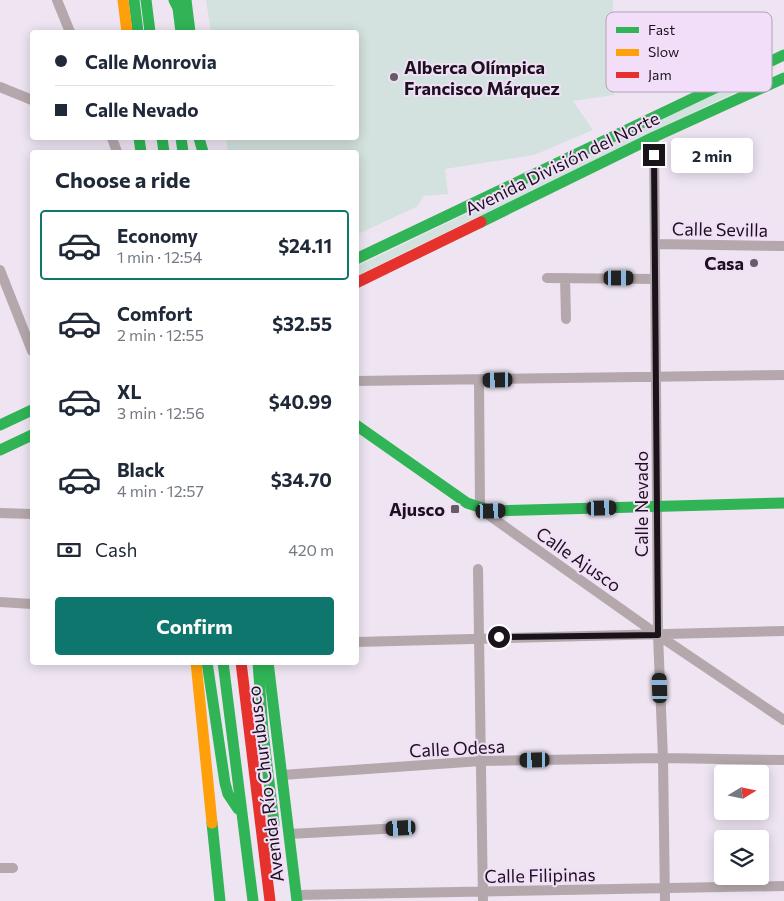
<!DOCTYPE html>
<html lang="en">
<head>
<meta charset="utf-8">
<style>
  body { margin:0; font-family:Commissioner,sans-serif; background:#f2f2f3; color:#1f2937; height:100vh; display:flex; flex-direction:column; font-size:19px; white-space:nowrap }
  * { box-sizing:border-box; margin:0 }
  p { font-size:16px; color:#747a83 }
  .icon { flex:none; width:28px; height:28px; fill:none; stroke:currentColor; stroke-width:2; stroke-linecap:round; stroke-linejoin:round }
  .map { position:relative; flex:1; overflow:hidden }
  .panel { position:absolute; left:30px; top:150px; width:329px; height:515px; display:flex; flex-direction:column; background:#fff; border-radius:5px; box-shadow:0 2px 12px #0003 }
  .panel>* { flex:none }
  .top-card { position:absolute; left:30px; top:30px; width:329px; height:110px; border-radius:5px; box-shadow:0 2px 12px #0003; display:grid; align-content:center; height:110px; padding:0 25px; background:#fff }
  .needle { width:32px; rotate:80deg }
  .controls { position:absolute; left:714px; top:765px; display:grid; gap:10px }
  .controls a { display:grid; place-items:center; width:55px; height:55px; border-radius:5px; background:#fff; box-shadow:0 2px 12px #0003; font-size:25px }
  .end { position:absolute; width:22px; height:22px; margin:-11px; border:6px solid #1a131c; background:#fff; box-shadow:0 0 0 2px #fff }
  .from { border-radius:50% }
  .bubble { position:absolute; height:35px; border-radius:5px; background:#fff; box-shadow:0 2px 12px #0003; font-size:16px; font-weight:700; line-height:35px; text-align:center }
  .car { position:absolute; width:15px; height:30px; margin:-15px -8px; border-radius:6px; box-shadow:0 0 4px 1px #0007; background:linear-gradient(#222 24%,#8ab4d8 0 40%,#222 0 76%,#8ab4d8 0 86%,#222 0) }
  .top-card b { display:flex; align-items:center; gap:18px; height:48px; font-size:19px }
  .top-card b+b { border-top:1px solid #e0e1e3 }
  .top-card i { width:12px; height:12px; background:#1f2937 }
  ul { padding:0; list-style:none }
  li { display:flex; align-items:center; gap:15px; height:70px; margin:0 10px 8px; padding:0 15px; border:2px solid transparent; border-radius:5px }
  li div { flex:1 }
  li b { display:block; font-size:19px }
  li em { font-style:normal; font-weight:700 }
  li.current { border-color:#0f766e }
  li>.icon { width:45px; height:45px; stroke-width:1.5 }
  h2 { padding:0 25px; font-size:22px; line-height:60px }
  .pay { display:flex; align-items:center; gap:12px; height:55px; padding:0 25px; font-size:19px }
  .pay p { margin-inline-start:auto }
  .button { display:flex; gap:10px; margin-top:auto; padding:10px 25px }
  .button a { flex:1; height:58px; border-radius:5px; background:#0f766e; color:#fff; font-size:20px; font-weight:700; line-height:58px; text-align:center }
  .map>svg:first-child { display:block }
  .green { fill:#d3e2de }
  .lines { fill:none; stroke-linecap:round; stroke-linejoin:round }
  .street { stroke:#b5a8ac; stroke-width:10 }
  .fast { stroke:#30b455; stroke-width:11 }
  .slow { stroke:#ff9f0a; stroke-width:11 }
  .jam { stroke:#e5322d; stroke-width:11 }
  .route { stroke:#1a131c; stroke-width:6 }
  .poi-dot { fill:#645c67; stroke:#f2def8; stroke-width:2 }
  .labels { text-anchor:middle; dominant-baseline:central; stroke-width:4; stroke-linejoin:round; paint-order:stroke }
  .poi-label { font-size:18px; font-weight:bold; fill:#1a131c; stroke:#f2def8; text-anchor:end }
  .street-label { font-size:18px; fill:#1a131c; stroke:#f2def8 }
  .key { fill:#f2def8; stroke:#b1a1b6; stroke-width:1 }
  .key-label { font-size:14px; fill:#1a131c }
</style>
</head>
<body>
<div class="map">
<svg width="784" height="901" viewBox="0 0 784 901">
  <rect width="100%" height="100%" fill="#eee4f2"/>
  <path class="green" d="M 206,0 L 613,0 L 614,95 L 573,101 L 593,130 L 534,155 L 445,169 L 448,194 L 423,196 L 418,206 L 356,235 L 356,152 L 228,152 L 226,138 L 356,138 L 356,32 L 211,32 Z
    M 778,66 L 748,86 L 356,276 L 356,267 L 727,88 Z"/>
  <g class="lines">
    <path class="street" d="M 57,0 L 70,32
      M 0,87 L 32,100
      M 654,137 L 658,635 L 663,758 L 665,901
      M 112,138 L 117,152
      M 656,244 L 784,246
      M 0,270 L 32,351
      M 547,278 L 655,279
      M 565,278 L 566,319
      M 479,380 L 480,509 L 658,635 L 784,720
      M 356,381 L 784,375
      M 0,513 L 32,514
      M 478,569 L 483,901
      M 0,602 L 32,604
      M 356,642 L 784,631
      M 282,775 L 481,761 L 663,758 L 784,760
      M 289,834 L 401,828
      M 0,868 L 13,868
      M 296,895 L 784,886"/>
    <path class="fast" d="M 134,0 L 138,32
      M 146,0 L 150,32
      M 174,0 L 178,8 L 181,32
      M 186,0 L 190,32
      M 139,138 L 141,152
      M 162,138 L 164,152
      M 181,138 L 183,152
      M 199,138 L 203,152
      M 481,222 L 654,137 L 784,78
      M 356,259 L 784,55
      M 0,425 L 32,410
      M 356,425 L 467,503 L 491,511 L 784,503
      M 0,450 L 32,435
      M 207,662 L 225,783 L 228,794 L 238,809
      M 223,662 L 253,901
      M 258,662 L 263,732 L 274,823 L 271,847
      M 268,662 L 297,901
      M 212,823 L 220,901"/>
    <path class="slow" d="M 123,0 L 127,32
      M 196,662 L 212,823"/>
    <path class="jam" d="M 356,283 L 481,222
      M 241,662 L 270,901"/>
  </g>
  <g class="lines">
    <path class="route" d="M 499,637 L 658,635 L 654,155"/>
  </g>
  <g class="poi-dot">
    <circle cx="394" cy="77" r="5"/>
    <circle cx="754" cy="263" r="5"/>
    <rect x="450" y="504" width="10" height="10" rx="2.5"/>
  </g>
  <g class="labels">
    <g class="poi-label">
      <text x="404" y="67" text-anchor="start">Alberca Olímpica<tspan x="404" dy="21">Francisco Márquez</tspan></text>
      <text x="744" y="263">Casa</text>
      <text x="445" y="509">Ajusco</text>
    </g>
    <g class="street-label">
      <text transform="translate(562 163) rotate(-26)">Avenida División del Norte</text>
      <text transform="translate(720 229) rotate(1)">Calle Sevilla</text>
      <text transform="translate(641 504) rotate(-90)">Calle Nevado</text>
      <text transform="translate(579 559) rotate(35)">Calle Ajusco</text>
      <text transform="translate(457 748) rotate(-3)">Calle Odesa</text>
      <text transform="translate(265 784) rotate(-97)">Avenida Río Churubusco</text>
      <text transform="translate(540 875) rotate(-1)">Calle Filipinas</text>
    </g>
  </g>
  <rect x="606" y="12" width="166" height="80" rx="8" class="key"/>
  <rect x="616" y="27" width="23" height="6" fill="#30b455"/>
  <rect x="616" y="49" width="23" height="7" fill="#ff9f0a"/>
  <rect x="616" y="72" width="23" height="6" fill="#e5322d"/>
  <g class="key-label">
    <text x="648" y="35">Fast</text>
    <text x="648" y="57">Slow</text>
    <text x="648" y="80">Jam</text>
  </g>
</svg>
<div class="controls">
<a><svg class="needle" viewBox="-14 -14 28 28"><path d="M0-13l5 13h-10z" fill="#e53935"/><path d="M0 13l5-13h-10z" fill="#747a83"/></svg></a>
<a><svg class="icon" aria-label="layers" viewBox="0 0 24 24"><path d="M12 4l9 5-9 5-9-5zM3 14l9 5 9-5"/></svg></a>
</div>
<i class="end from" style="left:499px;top:637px"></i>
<i class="end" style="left:654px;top:155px"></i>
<div class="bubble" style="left:671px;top:138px;width:82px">2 min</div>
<i class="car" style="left:619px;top:278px;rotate:90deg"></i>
<i class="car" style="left:498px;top:380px;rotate:269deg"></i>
<i class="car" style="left:602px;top:508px;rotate:88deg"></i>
<i class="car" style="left:491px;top:511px;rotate:88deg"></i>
<i class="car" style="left:660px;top:688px;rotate:358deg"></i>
<i class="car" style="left:535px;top:760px;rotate:269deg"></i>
<i class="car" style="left:401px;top:828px;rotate:267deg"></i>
<div class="top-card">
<b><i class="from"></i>Calle Monrovia</b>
<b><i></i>Calle Nevado</b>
</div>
<section class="panel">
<h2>Choose a ride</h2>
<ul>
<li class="current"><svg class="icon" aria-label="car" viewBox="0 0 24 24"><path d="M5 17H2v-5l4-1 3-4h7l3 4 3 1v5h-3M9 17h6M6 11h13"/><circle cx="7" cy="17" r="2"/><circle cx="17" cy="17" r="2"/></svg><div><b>Economy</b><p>1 min · 12:54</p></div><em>$24.11</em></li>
<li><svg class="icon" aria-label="car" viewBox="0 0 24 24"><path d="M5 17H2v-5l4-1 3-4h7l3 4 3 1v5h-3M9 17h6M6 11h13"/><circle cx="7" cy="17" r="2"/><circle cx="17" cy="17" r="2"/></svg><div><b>Comfort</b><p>2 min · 12:55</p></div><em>$32.55</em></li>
<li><svg class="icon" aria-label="car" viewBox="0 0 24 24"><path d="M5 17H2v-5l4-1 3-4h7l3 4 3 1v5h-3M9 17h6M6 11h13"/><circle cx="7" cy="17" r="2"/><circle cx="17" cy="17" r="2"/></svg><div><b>XL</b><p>3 min · 12:56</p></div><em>$40.99</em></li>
<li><svg class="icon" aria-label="car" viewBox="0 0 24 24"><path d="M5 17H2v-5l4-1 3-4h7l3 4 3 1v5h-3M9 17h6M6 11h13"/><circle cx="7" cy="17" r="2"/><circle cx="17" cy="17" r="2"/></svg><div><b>Black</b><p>4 min · 12:57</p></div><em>$34.70</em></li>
</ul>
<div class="pay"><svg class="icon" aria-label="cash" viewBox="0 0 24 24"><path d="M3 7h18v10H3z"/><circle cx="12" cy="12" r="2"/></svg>Cash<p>420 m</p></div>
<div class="button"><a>Confirm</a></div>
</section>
</div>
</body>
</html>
